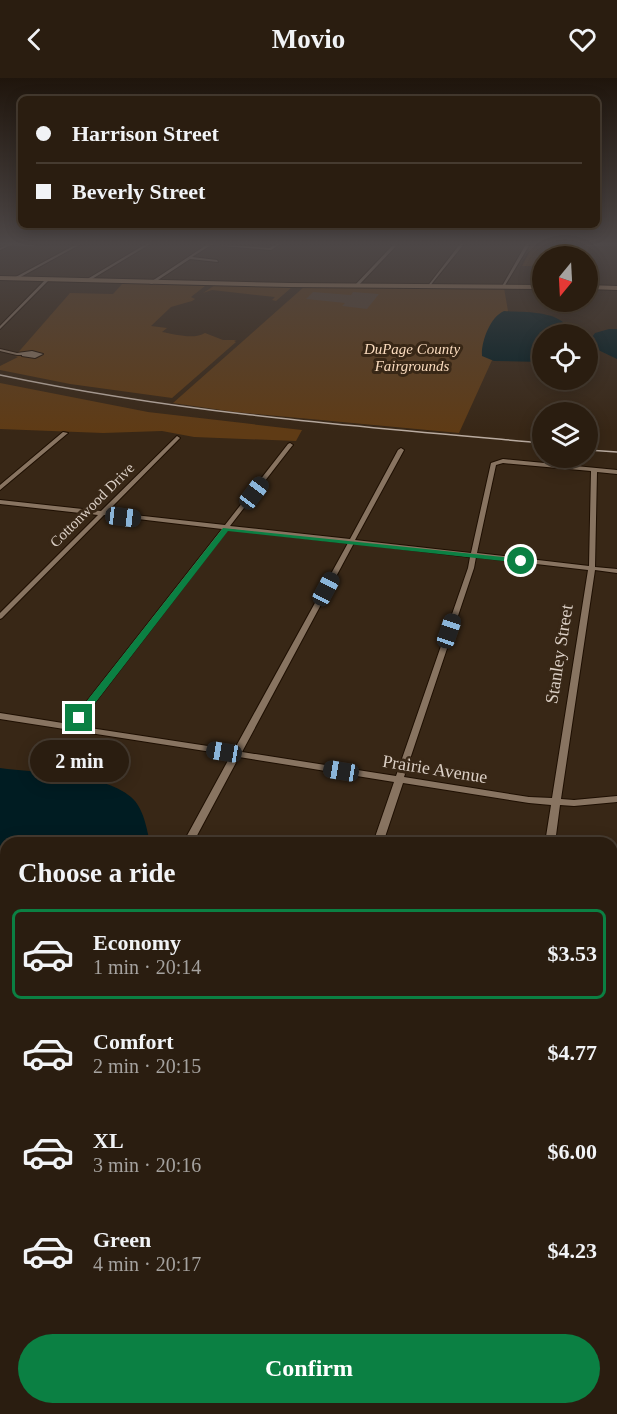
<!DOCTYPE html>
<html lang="en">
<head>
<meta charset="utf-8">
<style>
  body { margin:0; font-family:"Times New Roman",serif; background:#322619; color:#f1f3f6; height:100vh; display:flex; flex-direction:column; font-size:22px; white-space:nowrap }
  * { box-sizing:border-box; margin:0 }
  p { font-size:20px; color:#a5a29f }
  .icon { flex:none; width:33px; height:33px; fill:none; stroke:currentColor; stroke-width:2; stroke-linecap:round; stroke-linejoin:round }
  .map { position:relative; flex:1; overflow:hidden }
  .details { position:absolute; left:0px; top:759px; width:618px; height:578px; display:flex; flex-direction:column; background:#2a1d10; border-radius:18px 18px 0 0; box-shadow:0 3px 15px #0003,0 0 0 2px #463b30 }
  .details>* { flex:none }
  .guide { position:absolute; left:18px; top:18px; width:582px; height:132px; border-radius:9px; box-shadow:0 3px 15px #0003,0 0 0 2px #463b30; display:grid; align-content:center; height:132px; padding:0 18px; background:#2a1d10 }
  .needle { width:39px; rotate:198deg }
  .fabs { position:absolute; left:532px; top:168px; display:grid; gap:12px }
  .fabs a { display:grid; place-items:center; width:66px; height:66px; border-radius:50%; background:#2a1d10; box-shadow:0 3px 15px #0003,0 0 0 2px #463b30; font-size:30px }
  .end { position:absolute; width:27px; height:27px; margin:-14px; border:8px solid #0b8043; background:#fff; box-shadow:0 0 0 3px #fff }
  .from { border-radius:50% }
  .bubble { position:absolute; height:42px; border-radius:21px; background:#2a1d10; box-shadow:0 3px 15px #0003,0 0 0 2px #463b30; font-size:20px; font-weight:800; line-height:42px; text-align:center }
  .car { position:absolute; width:18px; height:36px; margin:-18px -9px; border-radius:8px; box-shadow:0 0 4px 2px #0007; background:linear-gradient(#222 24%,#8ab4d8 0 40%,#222 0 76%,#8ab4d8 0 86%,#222 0) }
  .guide b { display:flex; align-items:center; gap:21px; height:57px; font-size:22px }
  .guide b+b { border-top:2px solid #463b30 }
  .guide i { width:15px; height:15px; background:#f1f3f6 }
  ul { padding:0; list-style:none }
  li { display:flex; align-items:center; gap:18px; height:90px; margin:0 12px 9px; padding:0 6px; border:3px solid transparent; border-radius:9px }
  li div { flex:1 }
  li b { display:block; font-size:22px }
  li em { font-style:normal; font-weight:800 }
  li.current { border-color:#0b8043 }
  li>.icon { width:54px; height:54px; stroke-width:1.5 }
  h2 { padding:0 18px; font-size:27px; line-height:72px }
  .button { display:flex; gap:12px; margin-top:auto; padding:12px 18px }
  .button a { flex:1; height:69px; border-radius:36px; background:#0b8043; color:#fff; font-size:24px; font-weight:800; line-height:69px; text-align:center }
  header { display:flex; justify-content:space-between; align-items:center; height:78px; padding:0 18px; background:#2a1d10; font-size:27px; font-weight:800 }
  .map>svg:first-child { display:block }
  .green { fill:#5f3b15 }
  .water { fill:#001c22 }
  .building { fill:#574433 }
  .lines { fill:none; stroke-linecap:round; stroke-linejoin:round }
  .street-casing { stroke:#1e0f02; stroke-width:2 }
  .secondary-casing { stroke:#1e0f02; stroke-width:2 }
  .street { fill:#887461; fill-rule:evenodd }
  .secondary { fill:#a2805f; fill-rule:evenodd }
  .rail { stroke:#b9aba0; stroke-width:1.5 }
  .route { fill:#0b8043 }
  .labels { text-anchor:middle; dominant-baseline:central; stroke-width:6; stroke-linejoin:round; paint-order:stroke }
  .far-park-label { font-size:15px; font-style:italic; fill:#fadbbe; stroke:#382716 }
  .far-street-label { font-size:15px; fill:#dcd0c6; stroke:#382716 }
  .street-label { font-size:18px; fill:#dcd0c6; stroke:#382716 }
</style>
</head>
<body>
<header><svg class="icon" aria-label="back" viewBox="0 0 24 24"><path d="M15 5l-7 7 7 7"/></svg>Movio<svg class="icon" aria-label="heart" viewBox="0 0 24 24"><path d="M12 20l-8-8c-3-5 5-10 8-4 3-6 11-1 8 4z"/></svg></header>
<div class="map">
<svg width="617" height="1336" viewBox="0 0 617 1336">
  <rect width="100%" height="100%" fill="#382716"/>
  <path class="green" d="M 530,166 L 591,166 L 586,178 L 543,178 L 543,188 L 522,188 L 530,173 L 528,171 Z
    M 123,205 L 205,208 L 191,219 L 195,221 L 192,223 L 171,229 L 151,248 L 167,250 L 162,254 C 174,256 194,262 205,255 L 223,262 L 237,262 L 234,263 L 236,264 L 172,320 L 70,306 L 0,292 L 0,288 L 18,279 L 15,278 L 70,215 L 113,216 Z
    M 215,207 L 288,209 L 291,210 L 276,223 L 272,222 L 275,219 L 212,212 L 203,215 Z
    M 305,208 L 504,210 L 508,233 L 493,280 L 459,355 L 235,334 L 173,325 Z
    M 0,305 L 148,334 L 302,352 L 296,363 L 194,359 L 162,353 L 103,355 L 0,351 Z"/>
  <path class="water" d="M 504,233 C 521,234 552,233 564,245 L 560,256 L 543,256 L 543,284 L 494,283 L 482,278 C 481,264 490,239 504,233 Z
    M 609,251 L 617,251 L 617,281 L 594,270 L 590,262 L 595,255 Z
    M 0,690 C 38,695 101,694 131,719 C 144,730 147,752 150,765 L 6,765 L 6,820 L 0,819 Z"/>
  <path class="building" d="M 313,214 L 351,217 L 353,214 L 379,216 L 367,231 L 342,228 L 345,225 L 306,221 Z"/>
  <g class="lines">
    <g class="street-casing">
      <path id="street" d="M 9,166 L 13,166 L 0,172 L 0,170 Z
        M 77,166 L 81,166 L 15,202 L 12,201 Z
        M 146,166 L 150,166 L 87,204 L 84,203 Z
        M 208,166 L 270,170 L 276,166 L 280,166 L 271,172 L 211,167 L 192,179 L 217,182 L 218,184 L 190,181 L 152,206 L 149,205 Z
        M 394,166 L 398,166 L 357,209 L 355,209 L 355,207 Z
        M 460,166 L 464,166 L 429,209 L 427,209 Z
        M 526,166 L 530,166 L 504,209 L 501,210 Z
        M 46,201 L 49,202 L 0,251 L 0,248 Z
        M 0,271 L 17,275 L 32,273 L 43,276 L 35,280 L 22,278 L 22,277 L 17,277 L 0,273 Z
        M 63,354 L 68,355 L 0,412 L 0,407 Z
        M 177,358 L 180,360 L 179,361 L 107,434 L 225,447 L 288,366 L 290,365 L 293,367 L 292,368 L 230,448 L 350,461 L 398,372 L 401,370 L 404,372 L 355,462 L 471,475 L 491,385 L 503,381 L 617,392 L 617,396 L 597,394 L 595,489 L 617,491 L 617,495 L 595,492 L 561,721 L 574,722 L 617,718 L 617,724 L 574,728 L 560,727 L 555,765 L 545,765 L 551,727 L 529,725 L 403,705 L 383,765 L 373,765 L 394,704 L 239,679 L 193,765 L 183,765 L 231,677 L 0,641 L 0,635 L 69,646 L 222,451 L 104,437 L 2,540 L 0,541 L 0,535 L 98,437 L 0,426 L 0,422 L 101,433 ZM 503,385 L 591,393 L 589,488 L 477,475 L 496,387 ZM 228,451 L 348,465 L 234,672 L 77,648 ZM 354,465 L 470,479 L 468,490 L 396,698 L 242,674 ZM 476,479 L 588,492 L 552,720 L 529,719 L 404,699 L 474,490 Z
        M 0,1066 L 6,1067 L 6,1079 L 0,1078 Z
        M 6,1085 C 6,1093 9,1104 0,1108 C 0,1100 0,1089 6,1085 Z
        M 214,1330 L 228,1330 L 227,1336 L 213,1336 Z"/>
    </g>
    <g class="secondary-casing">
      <path id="secondary" d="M 0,198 L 290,205 L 543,207 L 543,211 L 290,209 L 0,202 Z
        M 588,207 L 617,208 L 617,212 L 588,211 Z
        M 0,870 L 6,870 L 6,882 L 0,882 Z
        M 612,905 L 617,905 L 617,919 L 612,919 Z"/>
    </g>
    <use href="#street" class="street"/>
    <use href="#secondary" class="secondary"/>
    <path class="rail" d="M 0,297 C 179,335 361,349 543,365
      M 588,372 L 617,374"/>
  </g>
  <linearGradient id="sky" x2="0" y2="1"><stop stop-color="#1f150c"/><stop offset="0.47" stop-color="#4d4747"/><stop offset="1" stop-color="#4d4747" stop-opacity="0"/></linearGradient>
  <rect width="617" height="353" fill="url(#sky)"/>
  <path class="route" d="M 223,450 L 521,481 L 525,483 L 521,485 L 228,453 L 82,642 L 75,642 L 75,638 Z"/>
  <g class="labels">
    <g class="far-park-label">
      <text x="412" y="271">DuPage County<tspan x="412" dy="17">Fairgrounds</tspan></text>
    </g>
    <g class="far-street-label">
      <text transform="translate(92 427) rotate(-45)">Cottonwood Drive</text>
    </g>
    <g class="street-label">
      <text transform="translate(559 576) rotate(-81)">Stanley Street</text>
      <text transform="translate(435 691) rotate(9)">Prairie Avenue</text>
    </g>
  </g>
</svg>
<div class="fabs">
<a><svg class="needle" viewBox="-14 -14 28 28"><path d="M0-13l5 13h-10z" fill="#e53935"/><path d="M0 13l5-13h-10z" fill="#a5a29f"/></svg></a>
<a><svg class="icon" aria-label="locate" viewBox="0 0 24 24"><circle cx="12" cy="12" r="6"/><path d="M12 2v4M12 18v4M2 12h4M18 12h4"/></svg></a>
<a><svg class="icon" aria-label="layers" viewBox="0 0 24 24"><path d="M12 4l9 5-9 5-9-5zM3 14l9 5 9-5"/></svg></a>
</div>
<i class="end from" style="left:521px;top:483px"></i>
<i class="end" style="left:79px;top:640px"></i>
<div class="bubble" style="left:30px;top:662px;width:99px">2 min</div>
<i class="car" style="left:254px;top:415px;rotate:37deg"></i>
<i class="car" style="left:123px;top:439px;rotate:97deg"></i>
<i class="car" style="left:326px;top:511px;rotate:28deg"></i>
<i class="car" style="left:449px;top:553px;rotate:19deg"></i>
<i class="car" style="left:224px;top:674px;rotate:279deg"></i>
<i class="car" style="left:341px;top:693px;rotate:279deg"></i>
<div class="guide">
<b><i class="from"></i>Harrison Street</b>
<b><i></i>Beverly Street</b>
</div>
<section class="details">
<h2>Choose a ride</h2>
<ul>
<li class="current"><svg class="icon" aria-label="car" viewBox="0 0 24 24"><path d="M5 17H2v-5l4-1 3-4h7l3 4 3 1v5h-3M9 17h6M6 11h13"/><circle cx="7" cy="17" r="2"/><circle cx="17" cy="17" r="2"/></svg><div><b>Economy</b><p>1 min · 20:14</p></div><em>$3.53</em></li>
<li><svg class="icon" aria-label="car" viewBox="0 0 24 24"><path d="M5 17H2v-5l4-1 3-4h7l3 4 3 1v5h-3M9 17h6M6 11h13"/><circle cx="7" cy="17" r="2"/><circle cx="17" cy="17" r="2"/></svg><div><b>Comfort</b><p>2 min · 20:15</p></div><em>$4.77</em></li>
<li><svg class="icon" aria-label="car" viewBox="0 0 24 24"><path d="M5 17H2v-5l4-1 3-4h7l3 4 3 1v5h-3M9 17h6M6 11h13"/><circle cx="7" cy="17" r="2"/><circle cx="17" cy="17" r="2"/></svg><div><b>XL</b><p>3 min · 20:16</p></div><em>$6.00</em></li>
<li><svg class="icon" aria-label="car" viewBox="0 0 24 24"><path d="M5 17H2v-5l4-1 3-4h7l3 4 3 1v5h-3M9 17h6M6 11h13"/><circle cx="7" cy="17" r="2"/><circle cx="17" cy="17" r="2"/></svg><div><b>Green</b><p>4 min · 20:17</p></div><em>$4.23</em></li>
</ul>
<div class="button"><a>Confirm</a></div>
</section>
</div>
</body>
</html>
